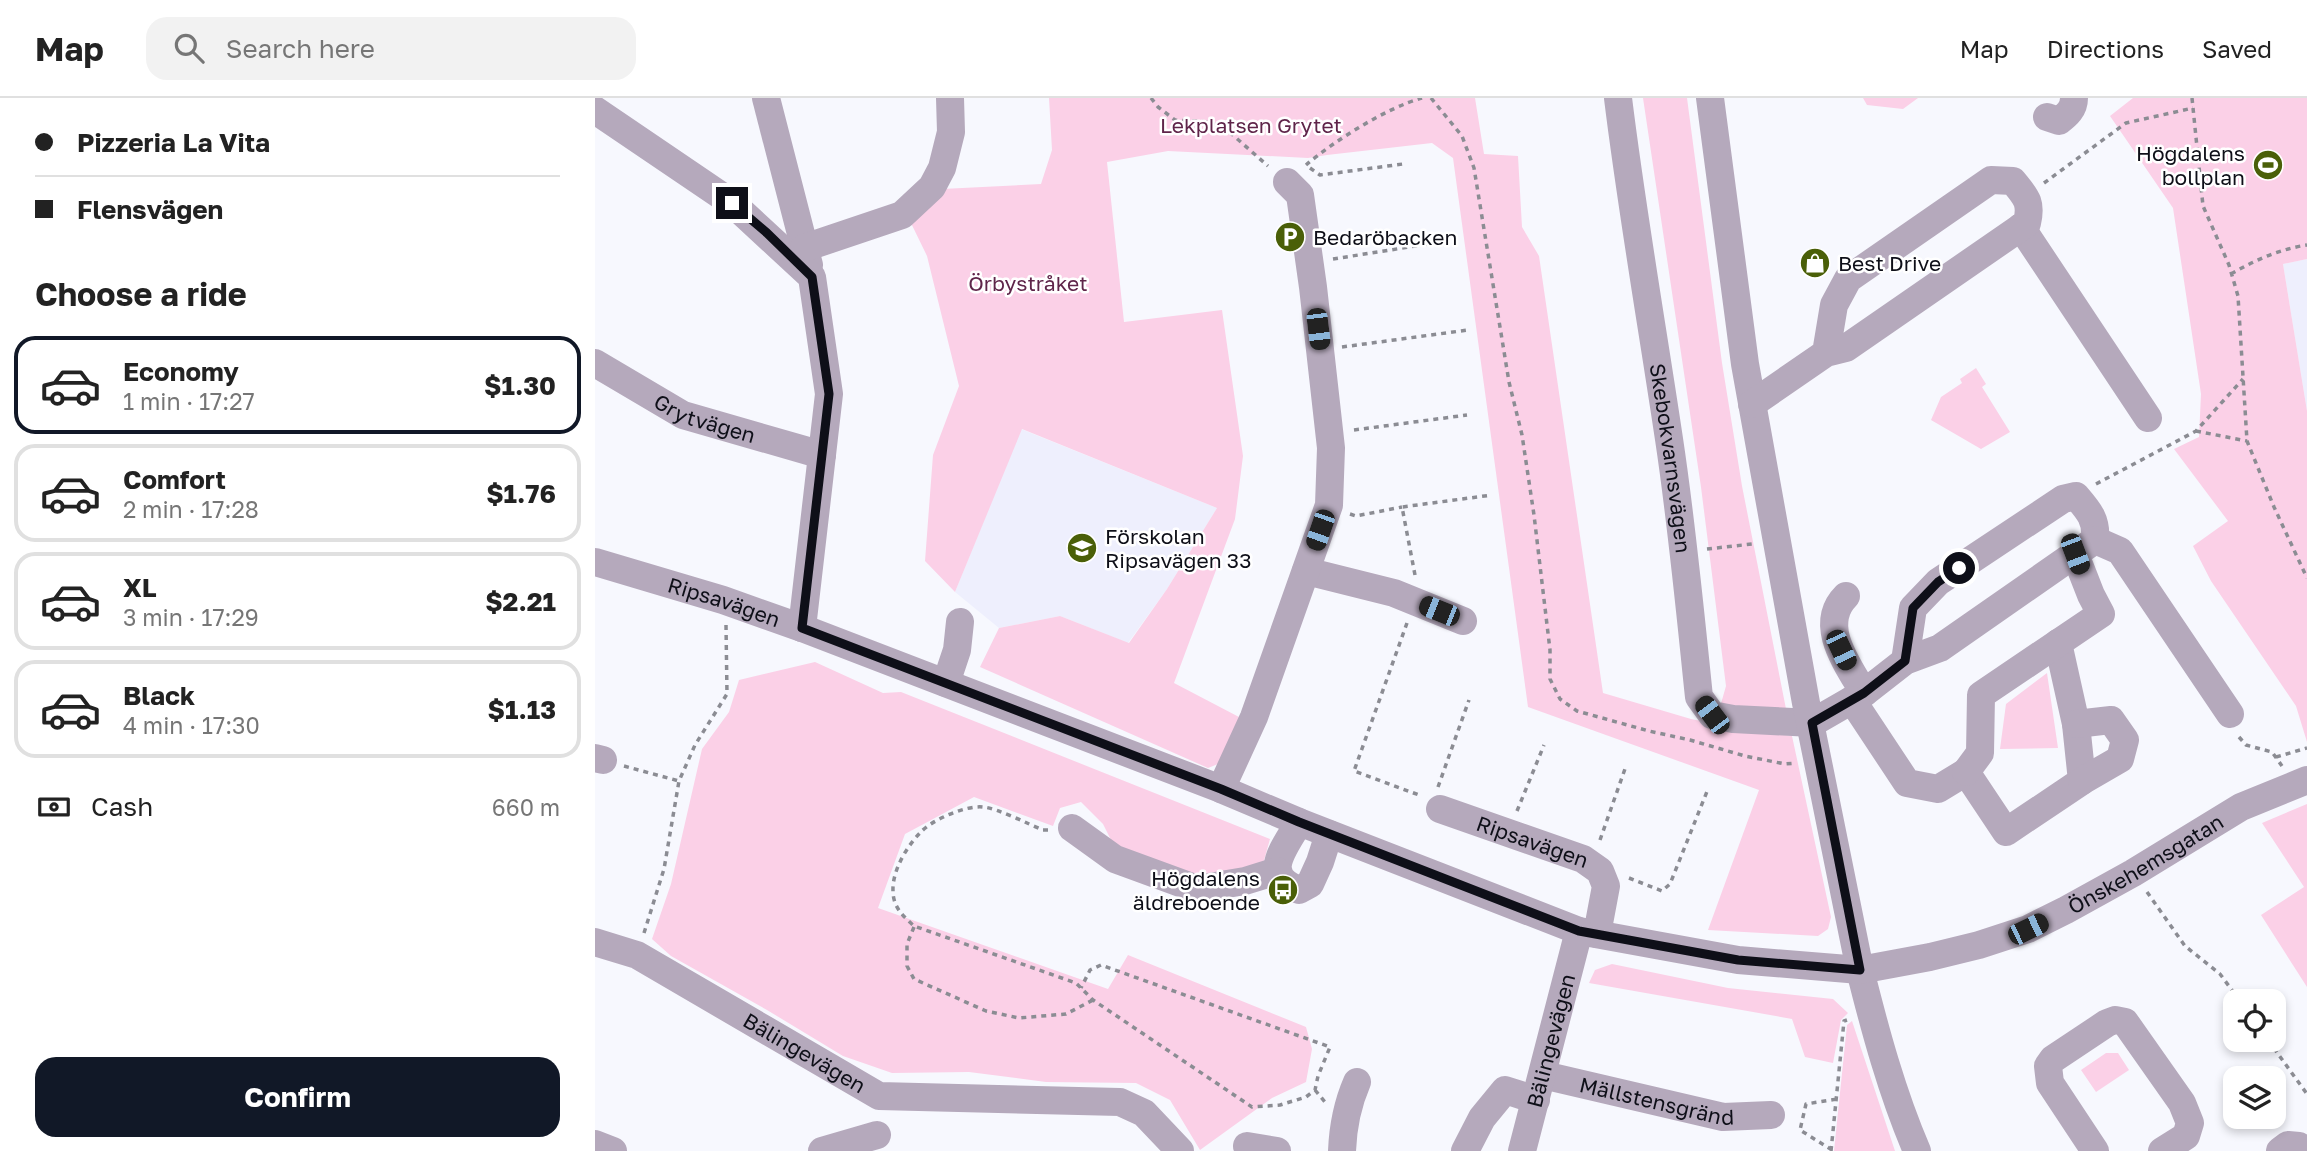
<!DOCTYPE html>
<html lang="en">
<head>
<meta charset="utf-8">
<style>
  body { margin:0; font-family:"Golos Text",sans-serif; background:#f2f2f2; color:#222; height:100vh; display:flex; flex-direction:column; font-size:26px; white-space:nowrap }
  * { box-sizing:border-box; margin:0 }
  p { font-size:23px; color:#767676 }
  .icon { flex:none; width:38px; height:38px; fill:none; stroke:currentColor; stroke-width:2; stroke-linecap:round; stroke-linejoin:round }
  .map { position:relative; flex:1; overflow:hidden }
  .drawer { display:flex; flex-direction:column; background:#fff; width:595px }
  .drawer>* { flex:none }
  .banner { display:grid; align-content:center; height:154px; padding:0 35px; background:#fff }
  .buttons { position:absolute; left:1628px; top:891px; display:grid; gap:14px }
  .buttons a { display:grid; place-items:center; width:63px; height:63px; border-radius:14px; background:#fff; box-shadow:0 4px 10px #0003; font-size:35px }
  .end { position:absolute; width:32px; height:32px; margin:-16px; border:9px solid #0e0f18; background:#fff; box-shadow:0 0 0 4px #fff }
  .from { border-radius:50% }
  .car { position:absolute; width:21px; height:42px; margin:-21px -10px; border-radius:9px; box-shadow:0 0 5px 2px #0007; background:linear-gradient(#222 24%,#8ab4d8 0 40%,#222 0 76%,#8ab4d8 0 86%,#222 0) }
  .banner b { display:flex; align-items:center; gap:24px; height:66px; font-size:26px }
  .banner b+b { border-top:2px solid #e0e0e0 }
  .banner i { width:18px; height:18px; background:#222 }
  ul { padding:0; list-style:none }
  li { display:flex; align-items:center; gap:21px; height:98px; margin:0 14px 10px; padding:0 21px; border:4px solid #e0e0e0; border-radius:21px }
  li div { flex:1 }
  li b { display:block; font-size:26px }
  li em { font-style:normal; font-weight:700 }
  li.on { border-color:#111827 }
  li>.icon { width:63px; height:63px; stroke-width:1.5 }
  h2 { padding:0 35px; font-size:32px; line-height:84px }
  .pay { display:flex; align-items:center; gap:18px; height:77px; padding:0 35px; font-size:26px }
  .pay p { margin-inline-start:auto }
  .primary-button { display:flex; gap:14px; margin-top:auto; padding:14px 35px }
  .primary-button a { flex:1; height:80px; border-radius:21px; background:#111827; color:#fff; font-size:28px; font-weight:700; line-height:80px; text-align:center }
  header { display:flex; align-items:center; gap:42px; box-sizing:border-box; height:98px; padding:0 35px; background:#fff; border-bottom:2px solid #e0e0e0 }
  header strong { font-size:33px }
  nav { display:flex; gap:38px; margin-inline-start:auto; font-size:24px }
  .search { width:490px; height:63px; background:#f2f2f2; display:flex; align-items:center; gap:18px; box-sizing:border-box; padding:0 24px; border-radius:21px; color:#767676; font-size:26px }
  main { display:flex; flex:1; min-height:0 }
  .map>svg:first-child { display:block }
  .built { fill:#eeeffd }
  .green { fill:#fbd0e7 }
  .lines { fill:none; stroke-linecap:round; stroke-linejoin:round }
  .path { stroke:#8b8c93; stroke-width:3.5; stroke-dasharray:5 5; stroke-linecap:butt }
  .minor { stroke:#b5a9bc; stroke-width:28 }
  .route { stroke:#0e0f18; stroke-width:9 }
  .labels { text-anchor:middle; dominant-baseline:central; stroke-width:5; stroke-linejoin:round; paint-order:stroke }
  .park-label { font-size:21px; fill:#5f254a; stroke:#fff }
  .poi-label { font-size:21px; fill:#0e0f18; stroke:#fff; text-anchor:start }
  .street-label { font-size:21px; fill:#0e0f18; stroke:#fff }
</style>
</head>
<body>
<header>
<strong>Map</strong>
<div class="search"><svg class="icon" aria-label="search" viewBox="0 0 24 24"><circle cx="10" cy="10" r="6"/><path d="M15 15l6 6"/></svg>Search here</div>
<nav><a>Map</a><a>Directions</a><a>Saved</a></nav>
</header>
<main>
<section class="drawer">
<div class="banner">
<b><i class="from"></i>Pizzeria La Vita</b>
<b><i></i>Flensvägen</b>
</div>
<h2>Choose a ride</h2>
<ul>
<li class="on"><svg class="icon" aria-label="car" viewBox="0 0 24 24"><path d="M5 17H2v-5l4-1 3-4h7l3 4 3 1v5h-3M9 17h6M6 11h13"/><circle cx="7" cy="17" r="2"/><circle cx="17" cy="17" r="2"/></svg><div><b>Economy</b><p>1 min · 17:27</p></div><em>$1.30</em></li>
<li><svg class="icon" aria-label="car" viewBox="0 0 24 24"><path d="M5 17H2v-5l4-1 3-4h7l3 4 3 1v5h-3M9 17h6M6 11h13"/><circle cx="7" cy="17" r="2"/><circle cx="17" cy="17" r="2"/></svg><div><b>Comfort</b><p>2 min · 17:28</p></div><em>$1.76</em></li>
<li><svg class="icon" aria-label="car" viewBox="0 0 24 24"><path d="M5 17H2v-5l4-1 3-4h7l3 4 3 1v5h-3M9 17h6M6 11h13"/><circle cx="7" cy="17" r="2"/><circle cx="17" cy="17" r="2"/></svg><div><b>XL</b><p>3 min · 17:29</p></div><em>$2.21</em></li>
<li><svg class="icon" aria-label="car" viewBox="0 0 24 24"><path d="M5 17H2v-5l4-1 3-4h7l3 4 3 1v5h-3M9 17h6M6 11h13"/><circle cx="7" cy="17" r="2"/><circle cx="17" cy="17" r="2"/></svg><div><b>Black</b><p>4 min · 17:30</p></div><em>$1.13</em></li>
</ul>
<div class="pay"><svg class="icon" aria-label="cash" viewBox="0 0 24 24"><path d="M3 7h18v10H3z"/><circle cx="12" cy="12" r="2"/></svg>Cash<p>660 m</p></div>
<div class="primary-button"><a>Confirm</a></div>
</section>
<div class="map">
<svg width="1712" height="1053" viewBox="0 0 1712 1053">
  <rect width="100%" height="100%" fill="#f7f8fe"/>
  <path class="built" d="M 1712,161 L 1712,313 L 1688,166 Z
    M 426,331 L 622,410 L 572,491 L 533,545 L 465,518 L 404,530 L 360,494 Z"/>
  <path class="green" d="M 454,0 L 880,0 L 889,56 L 923,58 L 927,129 L 944,158 L 1008,595 L 1096,621 L 1146,631 L 1197,638 L 1236,819 L 1233,831 L 1223,838 L 1113,832 L 1164,692 L 933,609 L 858,60 L 837,45 L 732,57 L 713,60 L 573,53 L 512,64 L 529,224 L 627,212 L 648,358 L 640,421 L 579,585 L 644,619 L 628,664 L 613,670 L 385,569 L 404,530 L 465,518 L 534,545 L 572,491 L 622,410 L 427,331 L 360,494 L 330,463 L 338,357 L 364,288 L 332,158 L 315,123 L 347,91 L 446,86 L 457,52 Z
    M 1048,0 L 1092,0 L 1127,265 L 1147,388 L 1192,616 L 1125,609 L 1131,588 L 1106,389 Z
    M 1268,0 L 1323,0 L 1308,11 L 1272,7 Z
    M 1538,0 L 1712,0 L 1712,161 L 1688,166 L 1712,313 L 1712,644 L 1701,608 L 1616,483 L 1598,448 L 1633,423 L 1579,351 L 1604,339 L 1606,296 L 1578,110 L 1515,18 Z
    M 1381,270 L 1391,286 L 1387,289 L 1415,334 L 1386,351 L 1336,322 L 1346,299 L 1367,285 L 1365,281 Z
    M 220,564 L 288,595 L 306,594 L 675,741 L 666,773 L 597,780 L 520,750 L 508,726 L 486,704 L 465,710 L 458,728 L 379,699 L 310,736 L 283,810 L 513,891 L 533,857 L 711,929 L 717,951 L 711,984 L 677,1000 L 605,1052 L 575,1002 L 541,985 L 451,984 L 374,974 L 297,975 L 248,958 L 172,912 L 76,858 L 57,841 L 76,786 L 107,651 L 134,614 L 144,582 Z
    M 1452,575 L 1463,650 L 1405,651 L 1411,606 Z
    M 1712,706 L 1712,889 L 1666,817 L 1709,789 L 1667,725 Z
    M 1017,866 L 1133,890 L 1238,901 L 1253,915 L 1246,922 L 1238,965 L 1210,959 L 1197,921 L 994,885 L 1000,872 Z
    M 1257,923 L 1300,1053 L 1239,1053 L 1252,927 Z
    M 1511,955 L 1523,955 L 1534,972 L 1501,994 L 1486,972 Z"/>
  <g class="lines">
    <path class="path" d="M 556,0 L 563,9 L 580,22 L 614,24 L 631,31 L 673,68
      M 836,0 L 867,38 L 879,70 L 914,284 L 927,337 L 939,417 L 955,552 L 955,581 L 965,601 L 982,613 L 1054,633 L 1095,642 L 1150,658 L 1190,666 L 1201,665
      M 1597,0 L 1608,108 L 1634,167 L 1643,198 L 1652,343 L 1679,409 L 1712,480
      M 711,67 C 739,43 791,10 827,0
      M 715,70 L 725,77 L 808,66 L 808,70
      M 1449,85 L 1531,25 L 1598,10
      M 738,161 L 846,144
      M 1636,176 C 1660,162 1685,151 1712,147
      M 747,249 L 873,232
      M 759,332 L 872,317
      M 1601,333 L 1652,343
      M 1501,386 L 1601,333 L 1648,281
      M 755,416 L 761,418 L 807,409
      M 1112,451 L 1157,446
      M 820,477 L 807,409 L 897,397
      M 812,525 L 759,673 L 824,697
      M 1644,639 L 1651,647 L 1677,654 L 1687,668
      M 1681,659 L 1712,650
      M 29,668 L 84,683
      M 843,689 L 874,602
      M 922,713 L 949,647
      M 453,732 L 448,732 C 433,726 402,710 388,709 C 371,707 336,722 325,735 C 312,748 297,773 298,793 C 298,809 308,818 319,828 L 481,885 L 498,902 L 657,1009 L 685,1007 L 711,999 L 720,992 L 723,978 L 735,949 L 506,867 L 495,872 L 486,890
      M 1005,742 L 1031,668
      M 1034,780 L 1067,793 L 1075,786 L 1113,691
      M 1552,794 L 1590,848 L 1625,876 L 1645,903
      M 319,829 L 312,846 L 312,868 L 319,881 L 391,913 L 424,920 L 471,916 L 498,902
      M 49,835 L 69,771 L 84,683 L 100,647 L 132,596 L 131,527
      M 1673,942 L 1712,996
      M 720,992 L 730,1004
      M 1237,1052 L 1205,1032 L 1211,1006 L 1242,1001
      M 1236,1053 L 1249,923 L 1252,922"/>
    <g class="minor">
      <path d="M 171,0 L 214,167"/>
      <path id="s1" d="M 1023,0 C 1037,114 1057,227 1074,341 C 1087,427 1095,513 1104,599 L 1117,617 L 1138,621 L 1217,625 L 1269,595 L 1310,563 L 1345,550 L 1500,442 C 1502,422 1494,413 1481,398 L 1468,401 L 1343,484 L 1318,510 L 1310,563"/>
      <path d="M 1115,0 L 1150,266 L 1211,605 L 1265,872 C 1280,932 1297,995 1322,1053"/>
      <path d="M 0,12 L 137,105 L 217,179 L 234,296 L 207,530"/>
      <path d="M 1452,19 L 1464,23 C 1472,17 1479,11 1479,0"/>
      <path d="M 1426,129 L 1553,320"/>
      <path d="M 209,150 L 307,117 L 337,89 L 347,70 L 356,34 L 355,0"/>
      <path id="s2" d="M 0,265 L 88,317 L 227,357"/>
      <path d="M 1157,306 L 1231,255 L 1251,250 L 1432,125 C 1437,104 1431,99 1418,83 L 1396,82 L 1253,181 L 1239,207 L 1231,255"/>
      <path d="M 1500,442 L 1525,453 L 1635,616"/>
      <path id="s3" d="M 0,464 L 128,502 L 207,530 L 626,691 L 704,724 L 984,833 L 1143,862 L 1265,872 L 1335,859 L 1384,847 L 1433,831 L 1471,812 L 1538,775 L 1646,709 L 1712,682"/>
      <path d="M 711,473 L 799,495 L 868,523"/>
      <path d="M 1251,498 C 1222,527 1253,567 1269,595"/>
      <path d="M 351,585 L 362,552 L 365,524"/>
      <path d="M 1257,602 L 1312,685 L 1343,691 L 1371,674 L 1411,734 L 1487,683 L 1481,626 L 1463,545"/>
      <path d="M 1481,626 L 1516,622 L 1530,642 L 1525,661 L 1487,683"/>
      <path d="M 0,660 L 8,662"/>
      <path d="M 1371,674 L 1385,655 L 1386,597 L 1506,516 L 1496,497 L 1480,456"/>
      <path d="M 626,691 L 659,619 L 734,407 L 736,350 L 718,189 L 705,97 L 692,84"/>
      <path id="s4" d="M 845,711 L 988,761 L 1005,773 L 1011,788 L 1002,836"/>
      <path d="M 704,724 C 690,750 664,777 704,792 L 715,786 L 725,764 L 734,736"/>
      <path d="M 477,730 L 520,761 L 602,791 L 650,783 L 682,773"/>
      <path id="s5" d="M 0,844 L 42,857 L 284,998 L 525,1004 L 549,1015 L 585,1053"/>
      <path id="s6" d="M 948,977 L 1128,1019 L 1176,1017"/>
      <path d="M 0,1046 L 18,1053"/>
      <path d="M 652,1048 L 682,1053"/>
      <path d="M 227,1053 L 282,1037"/>
      <path d="M 747,1053 C 748,1028 752,1007 762,984"/>
      <path d="M 870,1053 L 887,1020 L 910,992 L 941,1002"/>
      <path id="s7" d="M 927,1053 L 984,833"/>
      <path d="M 1500,1053 L 1455,985 L 1453,968 L 1458,961 L 1512,925 L 1520,922 L 1530,924 L 1587,1005 L 1595,1025 L 1591,1038 L 1567,1053"/>
      <path d="M 1685,1053 L 1693,1047 L 1704,1048 L 1710,1053"/>
    </g>
  </g>
  <g class="lines">
    <path class="route" d="M 137,105 L 172,135 L 217,179 L 234,296 L 207,530 L 626,691 L 704,724 L 984,833 L 1143,862 L 1265,872 L 1217,625 L 1269,595 L 1310,563 L 1318,510 L 1343,484 L 1364,470"/>
  </g>
  <defs>
    <g id="stadium-disc" transform="scale(1.575)"><circle r="9.5" fill="#4a5f08" stroke="#fff"/><path d="M0-5a6.5 5 0 1 0 0 10a6.5 5 0 1 0 0-10ZM-3.5-1.8h7v3.6h-7Z" fill="#fff"/></g>
    <g id="parking-disc" transform="scale(1.575)"><circle r="9.5" fill="#4a5f08" stroke="#fff"/><path d="M-3.5-5.5H1a3.5 3.5 0 0 1 0 7H-1V5.5H-3.5ZM-1-3.4V-.6H.8a1.4 1.4 0 0 0 0-2.8Z" fill="#fff"/></g>
    <g id="shop-disc" transform="scale(1.575)"><circle r="9.5" fill="#4a5f08" stroke="#fff"/><path d="M-5-2.5h2.3a2.7 3.5 0 0 1 5.4 0H5L5.5 6h-11ZM-1.5-2.5h3a1.5 2.3 0 0 0-3 0Z" fill="#fff"/></g>
    <g id="school-disc" transform="scale(1.575)"><circle r="9.5" fill="#4a5f08" stroke="#fff"/><path d="M0-5L7-2L0 1L-7-2ZM-4 1L0 2.5L4 1V4Q0 6-4 4Z" fill="#fff"/></g>
    <g id="bus-disc" transform="scale(1.575)"><circle r="9.5" fill="#4a5f08" stroke="#fff"/><path d="M-5-6H5V4H4V6H2V4H-2V6H-4V4H-5ZM-3.5-4V0h7V-4ZM-3.5 1.2v1.5H-2V1.2ZM2 1.2v1.5H3.5V1.2Z" fill="#fff"/></g>
  </defs>
  <g fill-rule="evenodd">
    <use href="#stadium-disc" x="1673" y="67"/>
    <use href="#parking-disc" x="695" y="139"/>
    <use href="#shop-disc" x="1220" y="165"/>
    <use href="#school-disc" x="487" y="450"/>
    <use href="#bus-disc" x="688" y="792"/>
  </g>
  <g class="labels">
    <g class="park-label">
      <text x="656" y="27">Lekplatsen Grytet</text>
      <text x="433" y="185">Örbystråket</text>
    </g>
    <g class="poi-label">
      <text x="1650" y="55" text-anchor="end">Högdalens<tspan x="1650" dy="24">bollplan</tspan></text>
      <text x="718" y="139">Bedaröbacken</text>
      <text x="1243" y="165">Best Drive</text>
      <text x="510" y="438">Förskolan<tspan x="510" dy="24">Ripsavägen 33</tspan></text>
      <text x="665" y="780" text-anchor="end">Högdalens<tspan x="665" dy="24">äldreboende</tspan></text>
    </g>
    <g class="street-label">
      <text stroke="none"><textPath href="#s2" startOffset="124">Grytvägen</textPath></text>
      <text stroke="none"><textPath href="#s1" startOffset="364">Skebokvarnsvägen</textPath></text>
      <text stroke="none"><textPath href="#s3" startOffset="135">Ripsavägen</textPath></text>
      <text stroke="none"><textPath href="#s4" startOffset="98">Ripsavägen</textPath></text>
      <text stroke="none"><textPath href="#s3" startOffset="1643">Önskehemsgatan</textPath></text>
      <text stroke="none"><textPath href="#s7" startOffset="114">Bälingevägen</textPath></text>
      <text stroke="none"><textPath href="#s5" startOffset="238">Bälingevägen</textPath></text>
      <text stroke="none"><textPath href="#s6" startOffset="117">Mällstensgränd</textPath></text>
    </g>
  </g>
</svg>
<div class="buttons">
<a><svg class="icon" aria-label="locate" viewBox="0 0 24 24"><circle cx="12" cy="12" r="6"/><path d="M12 2v4M12 18v4M2 12h4M18 12h4"/></svg></a>
<a><svg class="icon" aria-label="layers" viewBox="0 0 24 24"><path d="M12 4l9 5-9 5-9-5zM3 14l9 5 9-5"/></svg></a>
</div>
<i class="end from" style="left:1364px;top:470px"></i>
<i class="end" style="left:137px;top:105px"></i>
<i class="car" style="left:723px;top:231px;rotate:173deg"></i>
<i class="car" style="left:725px;top:432px;rotate:199deg"></i>
<i class="car" style="left:1480px;top:456px;rotate:159deg"></i>
<i class="car" style="left:844px;top:513px;rotate:292deg"></i>
<i class="car" style="left:1246px;top:552px;rotate:155deg"></i>
<i class="car" style="left:1117px;top:617px;rotate:323deg"></i>
<i class="car" style="left:1433px;top:831px;rotate:64deg"></i>
</div>
</main>
</body>
</html>
